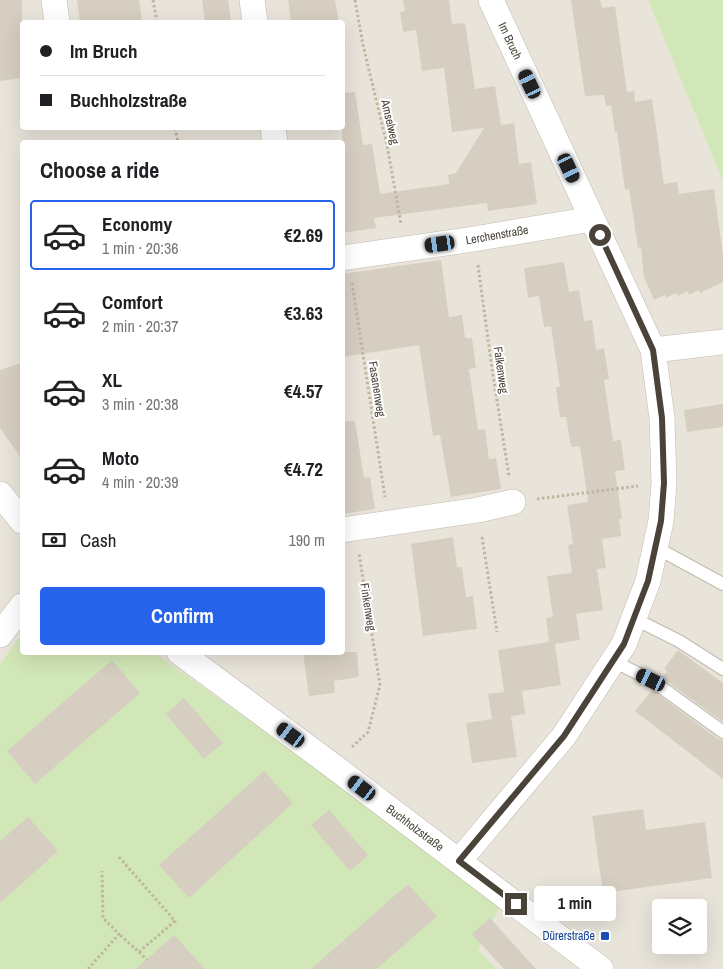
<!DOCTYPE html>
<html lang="en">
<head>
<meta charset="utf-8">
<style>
  body { margin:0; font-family:"Archivo Narrow",sans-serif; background:#f2f2f2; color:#202124; height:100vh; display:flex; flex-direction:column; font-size:19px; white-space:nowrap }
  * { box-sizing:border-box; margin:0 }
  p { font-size:16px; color:#757577 }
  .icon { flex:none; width:28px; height:28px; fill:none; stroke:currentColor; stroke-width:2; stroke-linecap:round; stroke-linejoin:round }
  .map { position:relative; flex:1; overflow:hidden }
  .details { position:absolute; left:20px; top:140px; width:325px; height:515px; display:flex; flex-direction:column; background:#fff; border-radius:5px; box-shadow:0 5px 20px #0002 }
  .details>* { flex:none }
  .hud { position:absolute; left:20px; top:20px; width:325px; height:110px; border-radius:5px; box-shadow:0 5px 20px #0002; display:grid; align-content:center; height:110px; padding:0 20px; background:#fff }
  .tools { position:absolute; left:652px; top:899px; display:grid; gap:10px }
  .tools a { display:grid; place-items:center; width:55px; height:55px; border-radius:5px; background:#fff; box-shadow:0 5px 20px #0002; font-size:25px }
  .end { position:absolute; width:22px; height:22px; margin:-11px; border:6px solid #494339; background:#fff; box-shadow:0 0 0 2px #fff }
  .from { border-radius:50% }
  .bubble { position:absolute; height:35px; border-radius:5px; background:#fff; box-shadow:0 5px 20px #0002; font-size:16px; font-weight:700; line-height:35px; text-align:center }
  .car { position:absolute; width:15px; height:30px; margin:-15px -8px; border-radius:6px; box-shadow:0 0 4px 1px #0007; background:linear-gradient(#222 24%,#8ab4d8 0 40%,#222 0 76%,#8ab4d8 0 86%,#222 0) }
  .hud b { display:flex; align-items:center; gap:18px; height:48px; font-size:19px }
  .hud b+b { border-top:1px solid #e0e0e0 }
  .hud i { width:12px; height:12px; background:#202124 }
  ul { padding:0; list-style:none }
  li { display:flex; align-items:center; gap:15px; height:70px; margin:0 10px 8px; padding:0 10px; border:2px solid transparent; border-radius:5px }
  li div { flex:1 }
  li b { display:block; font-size:19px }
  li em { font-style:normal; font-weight:700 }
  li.on { border-color:#2563eb }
  li>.icon { width:45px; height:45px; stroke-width:1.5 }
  h2 { padding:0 20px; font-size:22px; line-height:60px }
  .pay { display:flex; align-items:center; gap:12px; height:55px; padding:0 20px; font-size:19px }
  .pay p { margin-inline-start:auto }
  .action { display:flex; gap:10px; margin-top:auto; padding:10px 20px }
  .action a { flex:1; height:58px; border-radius:5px; background:#2563eb; color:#fff; font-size:20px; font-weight:700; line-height:58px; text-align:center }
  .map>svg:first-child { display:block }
  .residential { fill:#e9e4da; fill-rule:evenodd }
  .green { fill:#d2e7b7 }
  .building { fill:#d6cec1 }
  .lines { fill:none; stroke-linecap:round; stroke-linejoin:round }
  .lane-casing { stroke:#c0baae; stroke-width:14 }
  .street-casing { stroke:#c0baae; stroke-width:26 }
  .path { stroke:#c1b5a0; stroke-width:3; stroke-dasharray:2.5 2.5; stroke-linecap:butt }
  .lane { stroke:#fff; stroke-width:12 }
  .street { stroke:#fff; stroke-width:25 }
  .route { stroke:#494339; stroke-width:6 }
  .transit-dot { fill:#1a4fb4; stroke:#fff; stroke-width:2 }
  .labels { text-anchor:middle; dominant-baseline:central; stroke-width:4; stroke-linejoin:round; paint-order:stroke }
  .street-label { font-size:12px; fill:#494339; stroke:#fff }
  .transit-label { font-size:12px; fill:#164399; stroke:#fff; text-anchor:end }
</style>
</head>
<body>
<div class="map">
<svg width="723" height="969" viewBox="0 0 723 969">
  <rect width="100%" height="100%" fill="#f5f2ec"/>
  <path class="residential" d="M 0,0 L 723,0 L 723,969 L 0,969 ZM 22,22 L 342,22 L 342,128 L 22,128 ZM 22,142 L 342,142 L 342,652 L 22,652 ZM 661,908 L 699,908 L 699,945 L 661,945 Z"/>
  <path class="green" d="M 648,0 L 723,0 L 723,181 Z
    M 22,634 L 22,652 L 155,653 L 502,902 L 478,950 L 496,969 L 0,969 L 0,664 Z"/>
  <path class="building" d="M 0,0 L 22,0 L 22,78 L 0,81 Z
    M 77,0 L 139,0 L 142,22 L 80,22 Z
    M 202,0 L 228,0 L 231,22 L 205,22 Z
    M 288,0 L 335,0 L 339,22 L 291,22 Z
    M 403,0 L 449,0 L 452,24 L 465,23 L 475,89 L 495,86 L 501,125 L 514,123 L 519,164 L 531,162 L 537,204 L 488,211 L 487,203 L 374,218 L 376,228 L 342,233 L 342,93 L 355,92 L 363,145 L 372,144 L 380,194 L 449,184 L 448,175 L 456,173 L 484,128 L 452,132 L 444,68 L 422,71 L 416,30 L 403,32 L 400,12 L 405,11 Z
    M 571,0 L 600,0 L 602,8 L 615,6 L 627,92 L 634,91 L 635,102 L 652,99 L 664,184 L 677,182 L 679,194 L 714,189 L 723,255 L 723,282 L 700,293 L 699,290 L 689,295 L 688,291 L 678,296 L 676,293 L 666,298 L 665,295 L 654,300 L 644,277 L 641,247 L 638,248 L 629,189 L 625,190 L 617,132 L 615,133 L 611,105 L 606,106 L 604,95 L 585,96 Z
    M 441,260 L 449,317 L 462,315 L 465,338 L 472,338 L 476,368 L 469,369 L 478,430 L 485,429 L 489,459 L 496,458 L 501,489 L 451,497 L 440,435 L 433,436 L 419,345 L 342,357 L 342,274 Z
    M 564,262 L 569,292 L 579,290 L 584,321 L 592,320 L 596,350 L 604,348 L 609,379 L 604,380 L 613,441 L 621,440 L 625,470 L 615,471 L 622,519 L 619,519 L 621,536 L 602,539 L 606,568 L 597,569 L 603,610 L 576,614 L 580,640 L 555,644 L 561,685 L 522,691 L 525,714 L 507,717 L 511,716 L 517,757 L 472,763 L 466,723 L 492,719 L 488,694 L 504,692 L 498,650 L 549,642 L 546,618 L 553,617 L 547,576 L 572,573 L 568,545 L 573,544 L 567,505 L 588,502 L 580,446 L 571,447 L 566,417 L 560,417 L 556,387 L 560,387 L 551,326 L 544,327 L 539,296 L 528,298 L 524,268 Z
    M 22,363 L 22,459 L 0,428 L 0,370 Z
    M 723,404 L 723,427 L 687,432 L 684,410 Z
    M 355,421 L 364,478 L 370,477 L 375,509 L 342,514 L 342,422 Z
    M 453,537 L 457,567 L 462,567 L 466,597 L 473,596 L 477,629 L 423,636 L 411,544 Z
    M 678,650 L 723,683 L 723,722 L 662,678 L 667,671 L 664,669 Z
    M 303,652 L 357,652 L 359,677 L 334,681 L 335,693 L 309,696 Z
    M 112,660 L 140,693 L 35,784 L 7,751 Z
    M 652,690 L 718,739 L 723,740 L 723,779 L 635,711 Z
    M 184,698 L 223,743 L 204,759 L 166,714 Z
    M 264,771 L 293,803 L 189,898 L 159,865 Z
    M 643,809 L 646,830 L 705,822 L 712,878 L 603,893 L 592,816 Z
    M 329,810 L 368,855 L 350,871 L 311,825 Z
    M 28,817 L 58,851 L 0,903 L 0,841 Z
    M 408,884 L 437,916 L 377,969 L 311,969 Z
    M 490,918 L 536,969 L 504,969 L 472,934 Z
    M 174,935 L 205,969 L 136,969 Z"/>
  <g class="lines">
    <g class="lane-casing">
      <path id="lane" d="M 655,547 L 723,584
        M 633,618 L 679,641 L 723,669
        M 613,661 L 651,680 L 723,732"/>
    </g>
    <g class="street-casing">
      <path id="street" d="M 54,0 L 57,22
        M 252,0 L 255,22
        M 273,128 L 275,142
        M 342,258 L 474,239 L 592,219
        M 653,350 L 723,342
        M 0,494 L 22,521
        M 342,530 L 478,510 L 513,502
        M 0,635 L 22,606
        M 179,652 L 333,766 L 601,969
        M 459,861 L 564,736 L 624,644 L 648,581 L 661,521 L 664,483 L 662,418 L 653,350 L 491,0"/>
    </g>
    <path class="path" d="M 153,0 L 157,22
      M 355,0 L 363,45 L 387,145 L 401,224
      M 175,128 L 178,142
      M 478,265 L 492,369 L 509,476
      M 352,283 L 385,497
      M 537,499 L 638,486
      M 482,537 L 497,632
      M 352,747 L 368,732 L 380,685 L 359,554
      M 119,857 L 175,921 L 139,952 L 119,934
      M 139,952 L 147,960
      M 88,969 L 119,934 L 103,918 L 102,871"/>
    <use href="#lane" class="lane"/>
    <use href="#street" class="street"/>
  </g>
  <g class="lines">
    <path class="route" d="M 516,904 L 459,861 L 564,736 L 624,644 L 648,581 L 661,521 L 664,483 L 662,418 L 653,350 L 600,235"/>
  </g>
  <rect class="transit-dot" x="600" y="931" width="10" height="10" rx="2.5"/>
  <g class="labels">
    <g class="street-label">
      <text transform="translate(510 41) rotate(65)">Im Bruch</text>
      <text transform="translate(390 122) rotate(77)">Amselweg</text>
      <text transform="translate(497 235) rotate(-10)">Lerchenstraße</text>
      <text transform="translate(501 370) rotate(82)">Falkenweg</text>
      <text transform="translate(377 389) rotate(81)">Fasanenweg</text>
      <text transform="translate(368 607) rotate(81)">Finkenweg</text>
      <text transform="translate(415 828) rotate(37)">Buchholzstraße</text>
    </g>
    <g class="transit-label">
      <text x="595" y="936">Dürerstraße</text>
    </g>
  </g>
</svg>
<div class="tools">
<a><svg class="icon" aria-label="layers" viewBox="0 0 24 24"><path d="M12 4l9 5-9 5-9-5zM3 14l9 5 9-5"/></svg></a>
</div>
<i class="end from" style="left:600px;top:235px"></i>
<i class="end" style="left:516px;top:904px"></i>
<div class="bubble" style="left:534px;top:886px;width:82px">1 min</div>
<i class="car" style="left:530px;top:84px;rotate:335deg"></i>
<i class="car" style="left:569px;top:168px;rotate:155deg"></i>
<i class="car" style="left:440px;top:244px;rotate:262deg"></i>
<i class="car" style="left:651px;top:680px;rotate:296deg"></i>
<i class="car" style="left:291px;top:735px;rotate:306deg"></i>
<i class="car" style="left:362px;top:788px;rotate:307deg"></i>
<div class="hud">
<b><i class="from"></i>Im Bruch</b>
<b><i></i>Buchholzstraße</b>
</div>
<section class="details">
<h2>Choose a ride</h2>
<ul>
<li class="on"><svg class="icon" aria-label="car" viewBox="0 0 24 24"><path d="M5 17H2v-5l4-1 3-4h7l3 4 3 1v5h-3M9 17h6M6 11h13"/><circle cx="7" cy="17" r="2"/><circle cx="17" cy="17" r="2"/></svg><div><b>Economy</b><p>1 min · 20:36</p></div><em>€2.69</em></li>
<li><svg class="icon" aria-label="car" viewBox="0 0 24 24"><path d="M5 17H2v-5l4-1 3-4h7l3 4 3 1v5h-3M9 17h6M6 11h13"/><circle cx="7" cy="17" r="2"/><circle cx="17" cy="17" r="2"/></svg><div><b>Comfort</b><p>2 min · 20:37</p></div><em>€3.63</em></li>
<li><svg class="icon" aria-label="car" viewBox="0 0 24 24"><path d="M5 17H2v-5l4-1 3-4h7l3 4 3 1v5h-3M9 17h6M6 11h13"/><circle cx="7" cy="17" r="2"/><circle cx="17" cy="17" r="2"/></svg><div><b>XL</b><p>3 min · 20:38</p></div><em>€4.57</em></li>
<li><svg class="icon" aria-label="car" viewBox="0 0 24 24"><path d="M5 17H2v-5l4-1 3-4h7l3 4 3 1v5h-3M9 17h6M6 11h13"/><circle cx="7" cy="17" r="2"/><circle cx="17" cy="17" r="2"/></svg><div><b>Moto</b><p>4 min · 20:39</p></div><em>€4.72</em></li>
</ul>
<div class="pay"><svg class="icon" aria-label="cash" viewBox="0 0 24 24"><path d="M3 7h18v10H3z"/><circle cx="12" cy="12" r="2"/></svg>Cash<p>190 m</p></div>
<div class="action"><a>Confirm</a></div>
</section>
</div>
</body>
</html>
